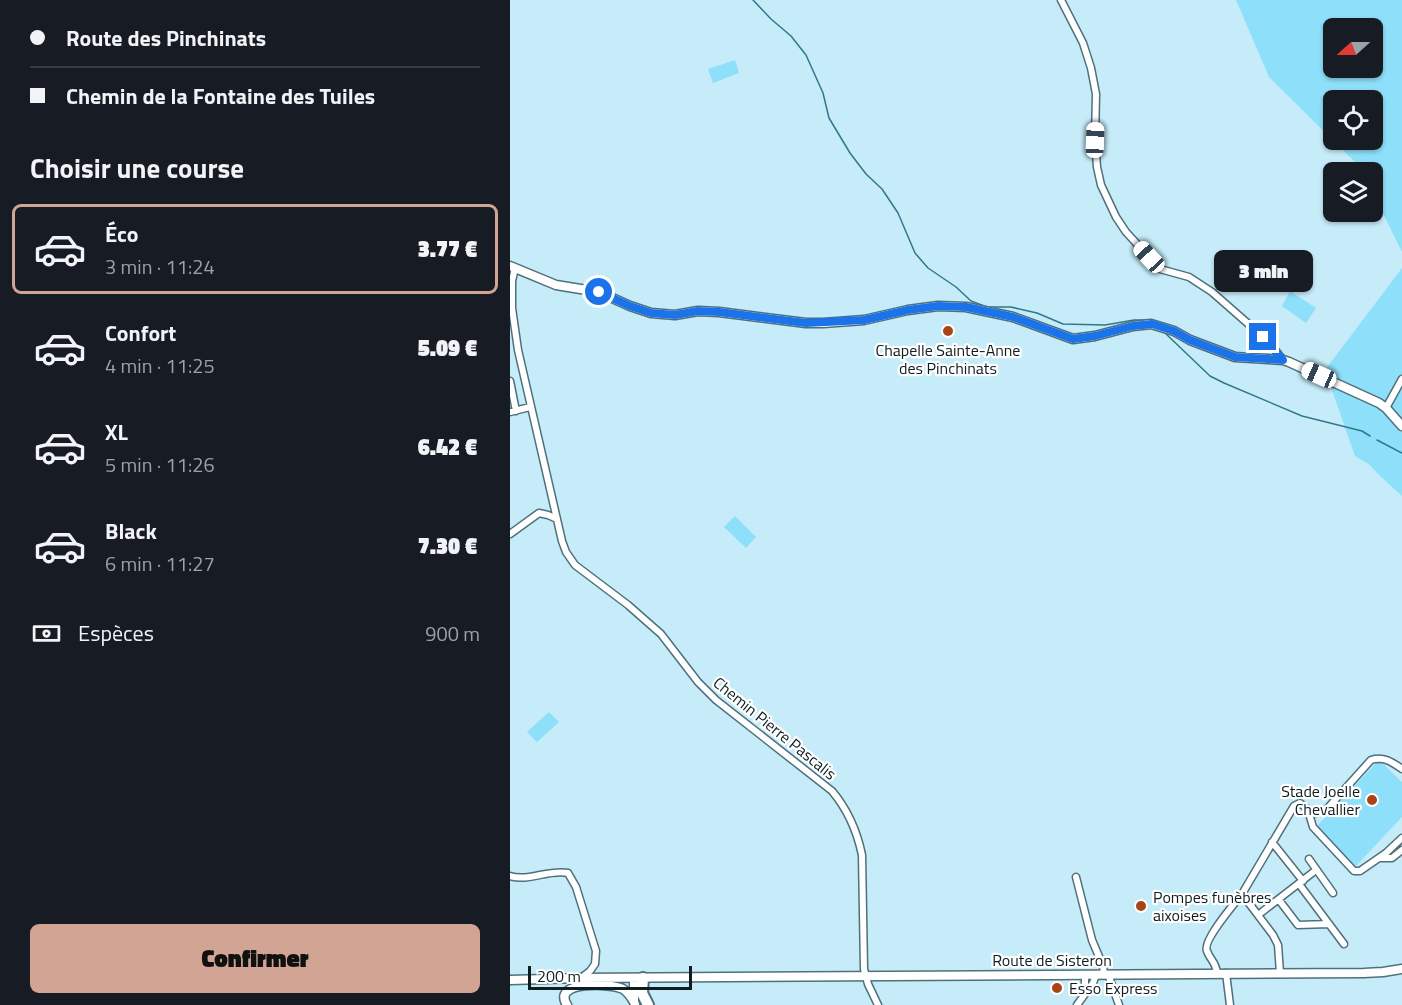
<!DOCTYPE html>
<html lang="fr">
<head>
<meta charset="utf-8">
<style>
  body { margin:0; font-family:"Titillium Web",sans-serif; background:#20242c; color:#f1f3f6; height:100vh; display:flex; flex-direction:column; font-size:22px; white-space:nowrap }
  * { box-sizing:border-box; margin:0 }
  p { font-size:20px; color:#9ea1a6 }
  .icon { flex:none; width:33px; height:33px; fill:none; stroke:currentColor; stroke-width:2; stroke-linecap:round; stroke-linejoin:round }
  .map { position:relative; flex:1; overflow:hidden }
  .panel { display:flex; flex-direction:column; background:#171b24; width:510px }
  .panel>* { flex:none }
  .hud { display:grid; align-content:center; height:132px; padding:0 30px; background:#171b24 }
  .needle { width:39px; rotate:249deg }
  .fabs { position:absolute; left:813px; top:18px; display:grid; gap:12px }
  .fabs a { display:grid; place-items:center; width:60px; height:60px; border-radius:9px; background:#171b24; box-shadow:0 2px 4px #0004; font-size:30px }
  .scale { position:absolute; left:18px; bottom:15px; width:164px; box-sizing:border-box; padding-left:6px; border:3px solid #0f1d21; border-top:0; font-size:16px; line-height:21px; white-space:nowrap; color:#0f1d21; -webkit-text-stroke:4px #fff; paint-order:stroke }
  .end { position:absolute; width:27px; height:27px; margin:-14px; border:8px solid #1a73e8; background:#fff; box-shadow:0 0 0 3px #fff }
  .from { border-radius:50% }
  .bubble { position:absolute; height:42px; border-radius:9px; background:#171b24; box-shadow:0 2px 4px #0004; font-size:20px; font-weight:800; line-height:42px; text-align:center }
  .car { position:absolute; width:18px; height:36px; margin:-18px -9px; border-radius:8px; box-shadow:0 0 4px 2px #0007; background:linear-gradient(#fff 24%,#345 0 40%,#fff 0 76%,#345 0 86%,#fff 0) }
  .hud b { display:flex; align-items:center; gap:21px; height:57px; font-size:22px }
  .hud b+b { border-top:2px solid #363941 }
  .hud i { width:15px; height:15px; background:#f1f3f6 }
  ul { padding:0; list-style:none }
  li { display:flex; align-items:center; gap:18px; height:90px; margin:0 12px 9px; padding:0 18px; border:3px solid transparent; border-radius:9px }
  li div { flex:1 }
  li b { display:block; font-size:22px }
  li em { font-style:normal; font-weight:800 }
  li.active { border-color:#d1a493 }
  li>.icon { width:54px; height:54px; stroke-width:1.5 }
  h2 { padding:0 30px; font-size:27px; line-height:72px }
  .pay { display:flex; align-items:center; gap:15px; height:66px; padding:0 30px; font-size:22px }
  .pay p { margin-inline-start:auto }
  .button { display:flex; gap:12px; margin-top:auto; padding:12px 30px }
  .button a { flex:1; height:69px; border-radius:9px; background:#d1a493; color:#111; font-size:24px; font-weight:800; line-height:69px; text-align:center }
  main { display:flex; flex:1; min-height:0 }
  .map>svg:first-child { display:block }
  .green { fill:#8edffa; fill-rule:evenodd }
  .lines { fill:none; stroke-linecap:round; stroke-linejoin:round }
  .stream { stroke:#31778c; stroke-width:1.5 }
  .street-casing { stroke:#4e707b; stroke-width:9 }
  .secondary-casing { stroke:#4e707b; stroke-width:11 }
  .highway-casing { stroke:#4e707b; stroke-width:14 }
  .street { stroke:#fff; stroke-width:6 }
  .secondary { stroke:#fff; stroke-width:8 }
  .highway { stroke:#fff; stroke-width:10 }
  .route { stroke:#1a73e8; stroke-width:8 }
  .poi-dot { fill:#a94419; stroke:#fff; stroke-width:2 }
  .labels { text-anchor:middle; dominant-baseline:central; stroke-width:4.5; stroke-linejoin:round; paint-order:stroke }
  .poi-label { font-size:16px; fill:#0f1d21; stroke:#fff; text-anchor:start }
  .street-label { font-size:16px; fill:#0f1d21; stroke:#fff }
</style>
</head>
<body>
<main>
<section class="panel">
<div class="hud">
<b><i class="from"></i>Route des Pinchinats</b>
<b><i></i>Chemin de la Fontaine des Tuiles</b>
</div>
<h2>Choisir une course</h2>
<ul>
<li class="active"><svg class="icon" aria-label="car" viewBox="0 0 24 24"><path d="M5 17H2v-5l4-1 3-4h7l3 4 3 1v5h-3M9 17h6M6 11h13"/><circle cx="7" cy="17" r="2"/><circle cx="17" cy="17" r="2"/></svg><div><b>Éco</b><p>3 min · 11:24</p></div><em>3.77 €</em></li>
<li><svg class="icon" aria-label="car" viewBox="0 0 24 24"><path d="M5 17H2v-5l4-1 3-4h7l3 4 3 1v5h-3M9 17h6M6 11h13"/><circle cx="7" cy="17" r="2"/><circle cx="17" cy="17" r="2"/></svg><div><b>Confort</b><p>4 min · 11:25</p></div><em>5.09 €</em></li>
<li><svg class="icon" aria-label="car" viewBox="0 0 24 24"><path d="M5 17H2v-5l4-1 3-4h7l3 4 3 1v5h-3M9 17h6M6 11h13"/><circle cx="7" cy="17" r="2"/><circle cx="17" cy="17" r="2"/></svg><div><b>XL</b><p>5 min · 11:26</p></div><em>6.42 €</em></li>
<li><svg class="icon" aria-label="car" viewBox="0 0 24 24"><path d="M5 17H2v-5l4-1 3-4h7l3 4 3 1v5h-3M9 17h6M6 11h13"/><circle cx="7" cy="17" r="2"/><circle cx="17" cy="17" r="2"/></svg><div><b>Black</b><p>6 min · 11:27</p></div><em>7.30 €</em></li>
</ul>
<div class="pay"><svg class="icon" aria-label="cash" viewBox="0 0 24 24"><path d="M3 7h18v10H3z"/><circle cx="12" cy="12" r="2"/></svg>Espèces<p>900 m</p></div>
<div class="button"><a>Confirmer</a></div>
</section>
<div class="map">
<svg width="892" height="1005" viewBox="0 0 892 1005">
  <rect width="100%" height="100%" fill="#c7ecf9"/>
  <path class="green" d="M 726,0 L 892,0 L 892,252 L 863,193 L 862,172 L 852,172 L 848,165 L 759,77 ZM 824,28 L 862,28 L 862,68 L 824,68 ZM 824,100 L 862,100 L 862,140 L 824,140 Z
    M 225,60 L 229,73 L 203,83 L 198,69 Z
    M 892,268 L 892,496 L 867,473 L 860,465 L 845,456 L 815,370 Z
    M 780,291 L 806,308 L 796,323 L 772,306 Z
    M 225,516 L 246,537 L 236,548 L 214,527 Z
    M 39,712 L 49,722 L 27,742 L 17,732 Z
    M 869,760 L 892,782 L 892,817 L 845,867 L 806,827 Z"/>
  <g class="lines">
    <path class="stream" d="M 243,0 L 261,19 L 281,36 L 296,55 L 313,93 L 319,118 L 340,153 L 356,174 L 372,189 L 388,213 L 405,253 L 418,268 L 446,287 L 461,301 L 477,307 L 501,307 L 527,313 L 553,324 L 595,325 L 624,320 L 639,320
      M 654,332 L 700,376 L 714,383 L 792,416 L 852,431 L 860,436
      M 867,440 L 892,453"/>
    <g class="street-casing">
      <path id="street" d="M 551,0 L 573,43 L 581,68 L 586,94 L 585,140 L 587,167 L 591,185 L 606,217 L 616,232 L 650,269 L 679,277 L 702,292 L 759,342 L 773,360
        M 5,268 L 2,281 L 2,308 L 8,350 L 52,541 L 56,552 L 65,565 L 118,605 L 151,634 L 188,682 L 206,700 L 322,791 C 338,810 347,831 352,855 L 354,969 L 358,984 L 368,1005
        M 0,381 L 6,411
        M 876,408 L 892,379
        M 0,412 L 20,407
        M 0,534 L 29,513 L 38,515 L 47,519
        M 800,811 L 806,813 L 816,810 L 861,760 C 874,756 882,762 892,769
        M 762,842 L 793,881
        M 870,858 L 882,858 L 892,850
        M 799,859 L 823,893
        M 0,876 C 18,882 39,869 58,873 L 66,887 L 86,951 L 85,964 L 80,971 L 71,978
        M 566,877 L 582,940 L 593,966 L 594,974
        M 789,884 L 834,944
        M 769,900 L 788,925 L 819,924
        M 748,915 L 806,870
        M 707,973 C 706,962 700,960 697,951 C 692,941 725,903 732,894
        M 716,973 L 720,1005
        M 770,973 L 768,945 L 763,935 L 732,894 L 784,806 L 790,803 L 800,811 L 800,817 L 803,827 L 844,871 L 850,871 L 876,853 L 892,838
        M 598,974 L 609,1005
        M 575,994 L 575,975
        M 567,1005 L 583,983 L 586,975"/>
    </g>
    <g class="secondary-casing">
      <path id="secondary" d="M 0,266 L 46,285 L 89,292 L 120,306 L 141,313 L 165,315 L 188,311 L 209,312 L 296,323 L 313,323 L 354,320 L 398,310 L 428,306 L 456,307 L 503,317 L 563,339 L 585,336 L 623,326 L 641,324 L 664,331 L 680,340 L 725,357 L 773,360 L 779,362 L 869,403 L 876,408 L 892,426
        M 124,978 L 124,1002
        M 0,980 L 71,978 L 854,973 L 873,972 L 892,969
        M 57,1005 C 41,980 102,983 113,989 C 119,993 122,998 125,1004"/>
    </g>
    <g class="highway-casing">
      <path id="highway" d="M 133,978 L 132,993 L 138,1005"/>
    </g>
    <use href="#street" class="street"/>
    <use href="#secondary" class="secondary"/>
    <use href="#highway" class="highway"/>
  </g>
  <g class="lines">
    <path class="route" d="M 89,292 L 120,306 L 141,313 L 165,315 L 188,311 L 209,312 L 296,323 L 354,320 L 398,310 L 428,306 L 456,307 L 503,317 L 563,339 L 585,336 L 623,326 L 642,324 L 664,331 L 680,340 L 725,357 L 773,360 L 753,337"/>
  </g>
  <g class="poi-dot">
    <circle cx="438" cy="331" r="6"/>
    <circle cx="862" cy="800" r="6"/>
    <circle cx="631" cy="906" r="6"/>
    <circle cx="547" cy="988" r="6"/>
  </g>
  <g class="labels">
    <g class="poi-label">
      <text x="438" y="350" text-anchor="middle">Chapelle Sainte-Anne<tspan x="438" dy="18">des Pinchinats</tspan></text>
      <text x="850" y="791" text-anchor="end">Stade Joelle<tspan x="850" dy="18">Chevallier</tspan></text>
      <text x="643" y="897">Pompes funèbres<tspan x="643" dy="18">aixoises</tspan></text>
      <text x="559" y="988">Esso Express</text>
    </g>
    <g class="street-label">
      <text transform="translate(265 728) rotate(39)">Chemin Pierre Pascalis</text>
      <text x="542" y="960">Route de Sisteron</text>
    </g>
  </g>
</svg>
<div class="fabs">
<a><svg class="needle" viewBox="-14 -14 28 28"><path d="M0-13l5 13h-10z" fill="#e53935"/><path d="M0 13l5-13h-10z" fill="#9ea1a6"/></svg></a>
<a><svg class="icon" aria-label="locate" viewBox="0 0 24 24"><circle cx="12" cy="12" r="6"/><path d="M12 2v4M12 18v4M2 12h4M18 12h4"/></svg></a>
<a><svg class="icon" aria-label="layers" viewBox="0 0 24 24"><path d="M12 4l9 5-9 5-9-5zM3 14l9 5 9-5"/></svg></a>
</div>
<div class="scale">200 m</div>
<i class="end from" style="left:89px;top:292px"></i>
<i class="end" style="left:753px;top:337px"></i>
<div class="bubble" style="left:704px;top:250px;width:99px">3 min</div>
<i class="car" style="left:585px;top:140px;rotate:2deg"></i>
<i class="car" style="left:639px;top:257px;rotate:317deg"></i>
<i class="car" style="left:809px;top:375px;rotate:294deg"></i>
</div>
</main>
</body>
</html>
